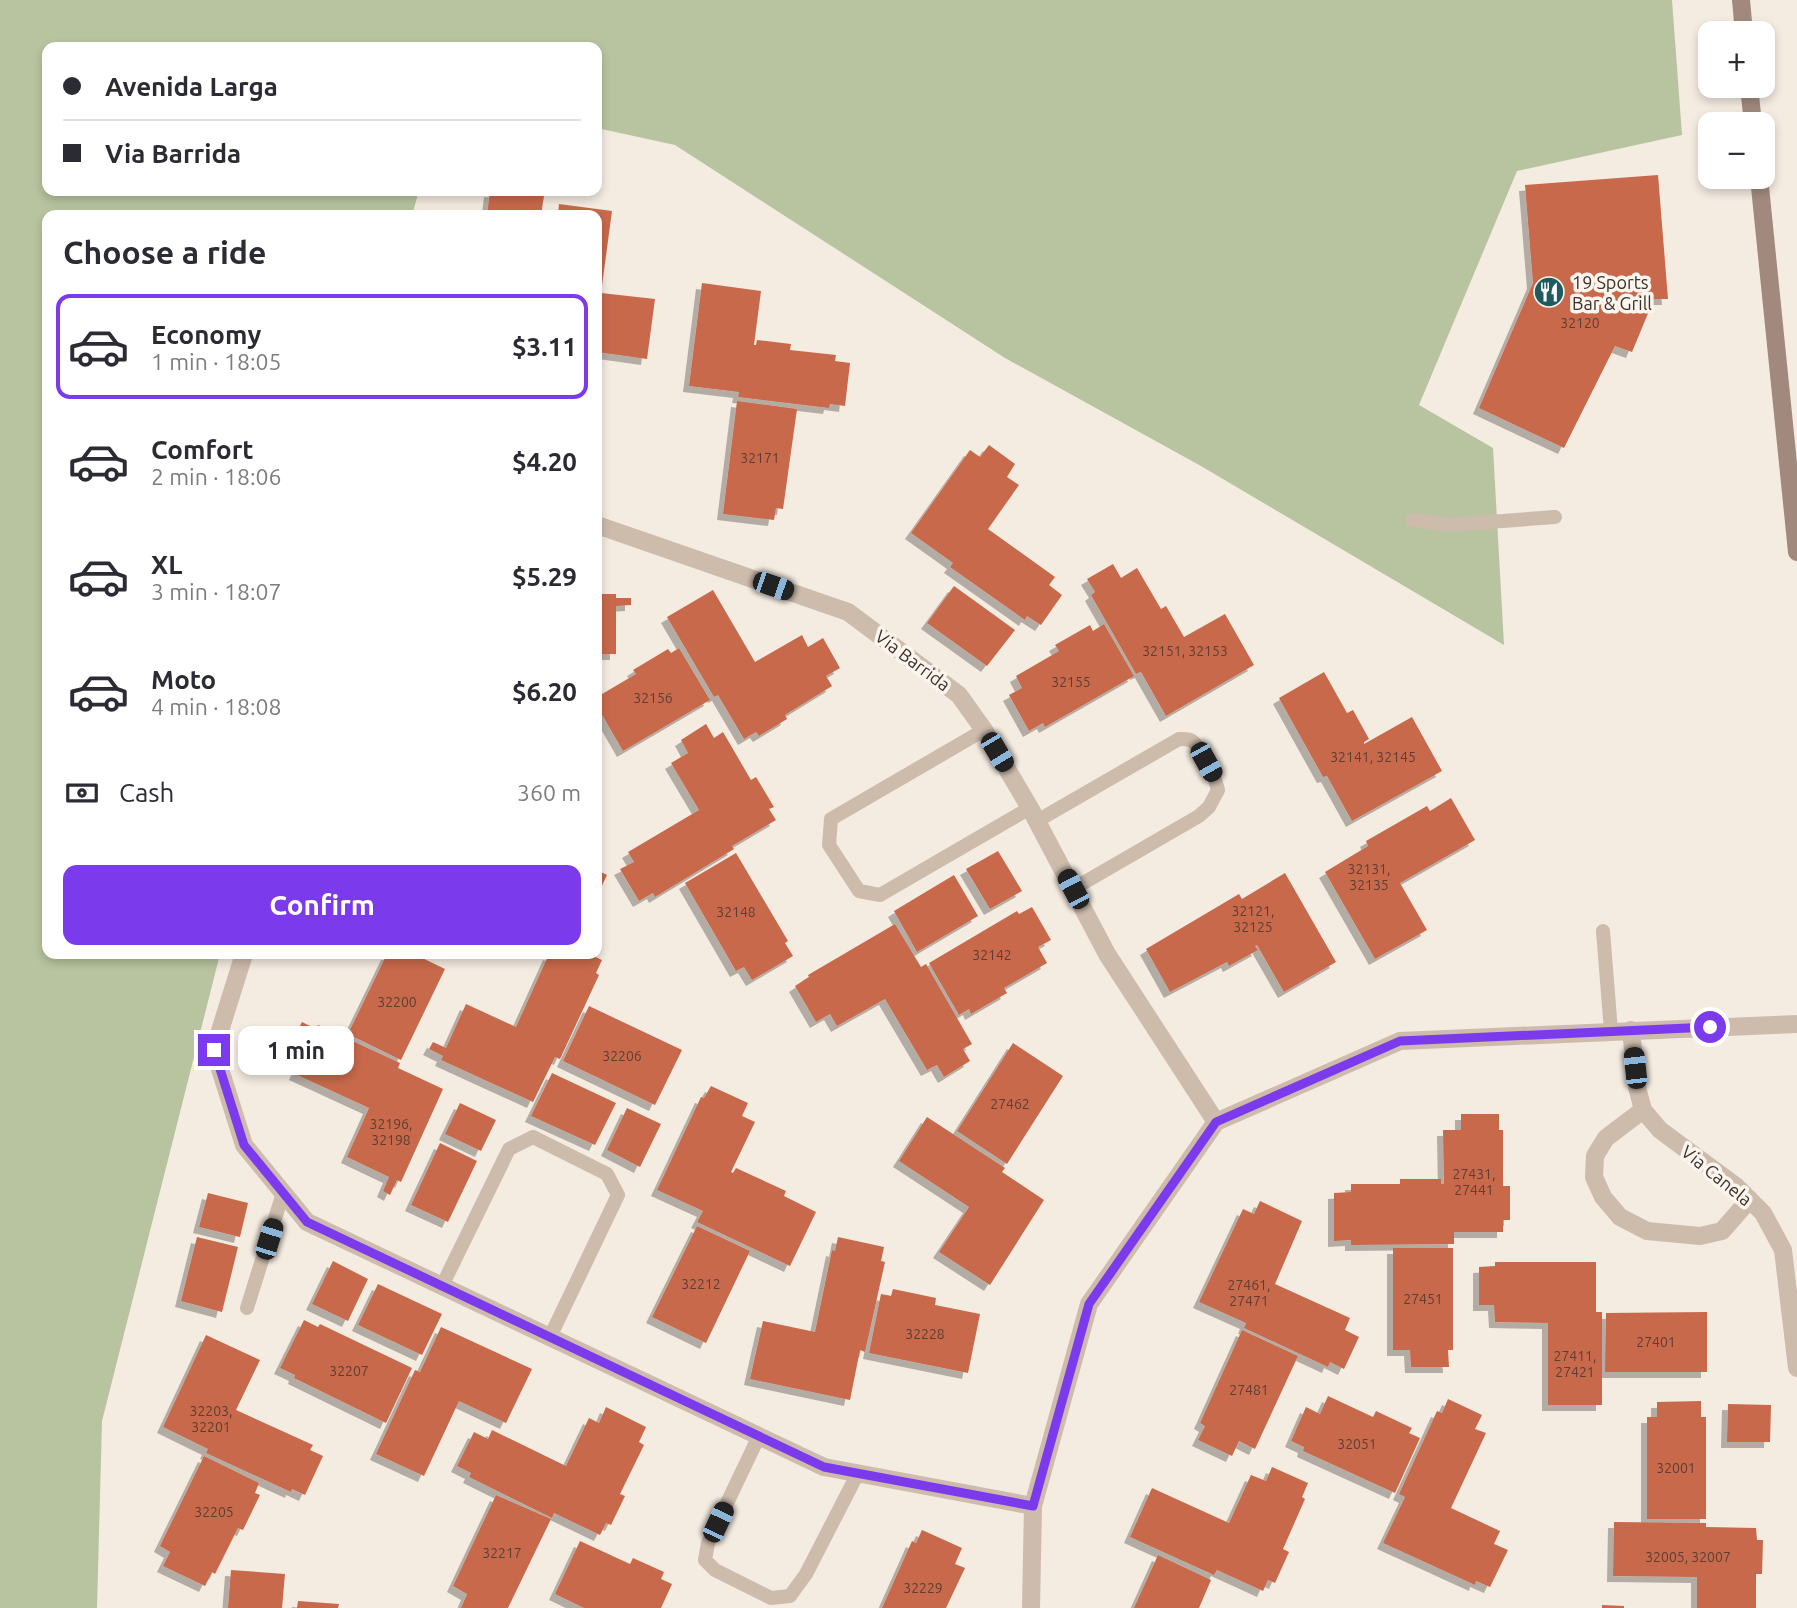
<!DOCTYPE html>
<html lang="en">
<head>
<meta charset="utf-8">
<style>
  body { margin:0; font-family:Ubuntu,sans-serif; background:#f2f2f3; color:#2b2b33; height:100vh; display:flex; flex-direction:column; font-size:26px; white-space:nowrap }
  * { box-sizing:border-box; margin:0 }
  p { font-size:23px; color:#7c7c81 }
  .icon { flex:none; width:38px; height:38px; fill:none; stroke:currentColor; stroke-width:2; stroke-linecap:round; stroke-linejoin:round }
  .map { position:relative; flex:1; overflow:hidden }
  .sheet { position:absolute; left:42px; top:210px; width:560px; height:749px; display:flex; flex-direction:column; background:#fff; border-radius:14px; box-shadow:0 4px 10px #0003 }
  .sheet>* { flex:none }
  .banner { position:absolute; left:42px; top:42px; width:560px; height:154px; border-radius:14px; box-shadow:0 4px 10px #0003; display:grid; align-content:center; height:154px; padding:0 21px; background:#fff }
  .buttons { position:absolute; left:1698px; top:21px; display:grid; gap:14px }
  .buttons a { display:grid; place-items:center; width:77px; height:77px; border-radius:14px; background:#fff; box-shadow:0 4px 10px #0003; font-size:35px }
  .end { position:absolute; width:32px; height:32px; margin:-16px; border:9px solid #7c3aed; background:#fff; box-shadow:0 0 0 4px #fff }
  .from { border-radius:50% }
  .bubble { position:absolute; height:49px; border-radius:14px; background:#fff; box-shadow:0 4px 10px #0003; font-size:23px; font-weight:700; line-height:49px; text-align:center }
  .car { position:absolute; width:21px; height:42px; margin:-21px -10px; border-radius:9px; box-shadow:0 0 5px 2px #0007; background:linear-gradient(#222 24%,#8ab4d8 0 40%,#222 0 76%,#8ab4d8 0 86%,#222 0) }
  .banner b { display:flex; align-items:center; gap:24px; height:66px; font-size:26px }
  .banner b+b { border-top:2px solid #e1e1e2 }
  .banner i { width:18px; height:18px; background:#2b2b33 }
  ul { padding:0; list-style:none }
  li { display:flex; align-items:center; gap:21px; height:105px; margin:0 14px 10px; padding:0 7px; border:4px solid transparent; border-radius:14px }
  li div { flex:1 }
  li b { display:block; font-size:26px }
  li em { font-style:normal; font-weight:700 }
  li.on { border-color:#7c3aed }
  li>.icon { width:63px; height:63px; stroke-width:1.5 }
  h2 { padding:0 21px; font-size:32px; line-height:84px }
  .pay { display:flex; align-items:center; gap:18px; height:77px; padding:0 21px; font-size:26px }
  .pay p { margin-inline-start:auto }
  .primary-button { display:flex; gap:14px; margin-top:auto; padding:14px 21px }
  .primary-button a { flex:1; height:80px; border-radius:14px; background:#7c3aed; color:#fff; font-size:28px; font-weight:700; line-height:80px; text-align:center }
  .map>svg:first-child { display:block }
  .green { fill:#b8c4a0 }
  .building { fill:#c8694b; filter:url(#shadow) }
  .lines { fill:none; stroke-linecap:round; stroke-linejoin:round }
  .lane { stroke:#cdbbac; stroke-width:14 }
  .street { stroke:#cdbbac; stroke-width:18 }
  .secondary { stroke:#a18a7d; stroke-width:18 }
  .route { stroke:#7c3aed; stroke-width:9 }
  .labels { text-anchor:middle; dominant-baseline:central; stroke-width:7; stroke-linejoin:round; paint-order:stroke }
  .number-label { font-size:14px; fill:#5e3e33 }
  .poi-label { font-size:18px; fill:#3b302b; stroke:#fbf5ee; text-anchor:start }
  .street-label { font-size:18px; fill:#3b302b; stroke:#fbf5ee }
</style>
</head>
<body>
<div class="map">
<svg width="1797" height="1608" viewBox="0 0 1797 1608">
  <defs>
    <filter id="shadow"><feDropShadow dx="-6" dy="6" stdDeviation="0" flood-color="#0004"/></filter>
  </defs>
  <rect width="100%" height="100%" fill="#f4ebe1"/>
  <path class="green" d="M 0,0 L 1672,0 L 1682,135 L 1517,171 L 1419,405 L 1493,448 L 1504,645 L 1201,466 L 1005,358 L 675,145 L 597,128 L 597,47 L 47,47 L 47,191 L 419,191 L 412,215 L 47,215 L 47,954 L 220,954 L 102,1421 L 97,1608 L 0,1608 Z"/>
  <path class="building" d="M 1658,175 L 1668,299 L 1654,299 L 1632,352 L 1615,346 L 1564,448 L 1479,408 L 1533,283 L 1525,185 Z
    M 490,191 L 544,196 L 541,215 L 487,215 Z
    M 559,204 L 612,211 L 601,293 L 655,299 L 647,359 L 597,352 L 597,215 L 558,215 Z
    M 702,283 L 761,291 L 754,345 L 756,345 L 757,340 L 791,344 L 790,350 L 836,355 L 835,361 L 850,363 L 845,406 L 830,404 L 829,408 L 738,397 L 739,392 L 689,386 Z
    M 737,401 L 797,409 L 783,509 L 776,508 L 774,520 L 723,514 Z
    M 989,445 L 1015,464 L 1007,477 L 1019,485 L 988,529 L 1055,577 L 1049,585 L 1062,595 L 1041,625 L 1027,616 L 1025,620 L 950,567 L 953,563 L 911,533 L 970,450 L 980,457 Z
    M 1113,564 L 1121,578 L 1137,568 L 1161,609 L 1166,606 L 1184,637 L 1225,614 L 1254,665 L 1166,716 L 1141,672 L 1136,674 L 1091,595 L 1095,592 L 1087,579 Z
    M 954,586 L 1015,630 L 987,666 L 927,623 Z
    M 713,590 L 755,662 L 802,635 L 808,647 L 823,638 L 840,668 L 826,676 L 832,686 L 785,715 L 787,719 L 759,736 L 756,732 L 744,739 L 718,695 L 714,697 L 667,617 Z
    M 597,594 L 616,594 L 616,598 L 631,598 L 631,605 L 616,606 L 616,654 L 597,654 Z
    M 1104,624 L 1134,676 L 1045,727 L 1043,723 L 1029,731 L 1009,695 L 1022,688 L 1016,676 L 1059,651 L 1055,645 L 1090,625 L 1093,631 Z
    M 679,648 L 710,700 L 623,751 L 597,706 L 597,697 L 636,674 L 633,670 L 668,649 L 671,653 Z
    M 1324,672 L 1347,713 L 1353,710 L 1369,739 L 1364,742 L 1364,744 L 1412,717 L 1442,771 L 1352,821 L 1327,776 L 1323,777 L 1279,698 Z
    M 706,724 L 714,738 L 723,732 L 751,780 L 756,777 L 774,807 L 769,809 L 776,820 L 732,846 L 734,849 L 655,897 L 653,893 L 639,901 L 620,869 L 634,862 L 628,852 L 699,810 L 671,763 L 688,753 L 681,740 Z
    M 1451,798 L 1475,840 L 1400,883 L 1427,930 L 1375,959 L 1325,872 L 1368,846 L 1366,841 L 1427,806 L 1430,811 Z
    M 998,851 L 1022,891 L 990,909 L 966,869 Z
    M 736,853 L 788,941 L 785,943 L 793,956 L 752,980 L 744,967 L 736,971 L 685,883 Z
    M 597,870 L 607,875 L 597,896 Z
    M 1285,873 L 1336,962 L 1284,992 L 1257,945 L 1255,946 L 1258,950 L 1229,966 L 1227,962 L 1170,992 L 1146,949 L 1239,894 L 1242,899 Z
    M 954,875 L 978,916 L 917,952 L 894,911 Z
    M 1032,907 L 1051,940 L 1038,947 L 1047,963 L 1004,988 L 1007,993 L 971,1014 L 969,1009 L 959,1015 L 929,963 L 1017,911 L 1019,914 Z
    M 895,924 L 921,967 L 926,964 L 972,1044 L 963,1049 L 970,1061 L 944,1077 L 937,1065 L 927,1070 L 885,999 L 837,1026 L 830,1014 L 816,1022 L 795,986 L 809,977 L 808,975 Z
    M 387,954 L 414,954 L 445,969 L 401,1060 L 348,1034 Z
    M 549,954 L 559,956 L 560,954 L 589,954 L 602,960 L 596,973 L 599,975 L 560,1059 L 555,1057 L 533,1102 L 441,1060 L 443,1056 L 429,1049 L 433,1042 L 446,1048 L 466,1004 L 516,1027 Z
    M 589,1006 L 682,1050 L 655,1105 L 563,1061 Z
    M 302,1022 L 316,1029 L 318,1025 L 400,1063 L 398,1068 L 443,1089 L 401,1182 L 397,1180 L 390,1195 L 383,1191 L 389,1177 L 347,1157 L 369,1108 L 295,1074 L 313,1036 L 298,1030 Z
    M 1013,1043 L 1063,1076 L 1007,1164 L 957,1131 Z
    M 552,1073 L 616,1103 L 595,1145 L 531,1116 Z
    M 711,1086 L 748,1103 L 742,1116 L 755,1122 L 731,1172 L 733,1173 L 736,1168 L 786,1191 L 784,1196 L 816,1212 L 790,1266 L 697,1222 L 703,1211 L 657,1190 L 701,1097 L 704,1098 Z
    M 460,1103 L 496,1120 L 481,1151 L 445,1134 Z
    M 627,1108 L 661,1124 L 640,1167 L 607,1150 Z
    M 1461,1114 L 1499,1114 L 1499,1130 L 1503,1130 L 1503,1186 L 1510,1186 L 1510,1220 L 1503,1220 L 1503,1232 L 1454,1232 L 1454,1244 L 1351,1245 L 1351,1240 L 1334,1241 L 1334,1193 L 1351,1192 L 1351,1184 L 1400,1184 L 1400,1179 L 1441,1179 L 1441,1184 L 1444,1184 L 1443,1130 L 1461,1130 Z
    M 927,1117 L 1005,1168 L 1002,1172 L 1044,1200 L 990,1285 L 939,1252 L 969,1207 L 899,1161 Z
    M 440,1143 L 477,1161 L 448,1222 L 411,1205 Z
    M 208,1193 L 248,1203 L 240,1237 L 199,1227 Z
    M 1260,1201 L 1302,1221 L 1275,1284 L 1350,1318 L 1345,1330 L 1359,1337 L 1344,1369 L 1330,1362 L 1328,1367 L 1244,1328 L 1246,1323 L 1199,1302 L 1243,1209 L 1254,1214 Z
    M 697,1226 L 750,1251 L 706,1343 L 652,1317 Z
    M 197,1237 L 238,1247 L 222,1312 L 181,1301 Z
    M 838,1237 L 884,1247 L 881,1261 L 885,1262 L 865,1352 L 860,1350 L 850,1400 L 750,1379 L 763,1321 L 815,1332 L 832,1250 L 835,1251 Z
    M 1393,1248 L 1453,1248 L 1453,1350 L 1448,1350 L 1449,1367 L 1411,1367 L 1410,1350 L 1393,1350 Z
    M 333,1261 L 368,1279 L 348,1321 L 312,1304 Z
    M 1495,1262 L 1596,1262 L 1596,1312 L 1602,1312 L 1602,1405 L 1548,1405 L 1548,1323 L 1495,1322 L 1494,1305 L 1479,1305 L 1479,1267 L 1495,1266 Z
    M 378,1284 L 442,1314 L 422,1355 L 358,1325 Z
    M 893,1289 L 936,1298 L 935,1305 L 980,1314 L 968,1373 L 869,1353 L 881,1294 L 891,1296 Z
    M 1707,1312 L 1707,1372 L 1605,1372 L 1606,1313 Z
    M 304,1320 L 318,1327 L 320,1324 L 412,1368 L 386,1423 L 294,1378 L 295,1375 L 280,1368 Z
    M 441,1327 L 532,1369 L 506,1423 L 459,1401 L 424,1476 L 376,1454 L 415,1370 L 420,1372 Z
    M 1242,1330 L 1298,1356 L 1255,1449 L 1239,1441 L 1232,1456 L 1198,1440 L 1205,1426 L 1200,1423 Z
    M 206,1335 L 260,1360 L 236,1410 L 313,1445 L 310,1450 L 323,1456 L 305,1495 L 292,1489 L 291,1492 L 206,1453 L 208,1449 L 163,1427 Z
    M 1328,1396 L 1373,1417 L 1376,1411 L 1412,1428 L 1409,1433 L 1420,1438 L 1395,1493 L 1303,1451 L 1304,1447 L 1291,1441 L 1306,1407 L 1320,1414 Z
    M 1448,1399 L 1482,1415 L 1475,1429 L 1486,1433 L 1451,1508 L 1500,1531 L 1494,1544 L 1508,1550 L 1490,1587 L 1476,1581 L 1475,1585 L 1383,1543 L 1405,1497 L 1399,1494 L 1437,1411 L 1442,1413 Z
    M 1701,1401 L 1701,1417 L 1706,1417 L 1706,1519 L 1647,1519 L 1647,1417 L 1657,1417 L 1657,1402 Z
    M 1728,1404 L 1771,1405 L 1770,1442 L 1727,1442 Z
    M 606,1407 L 646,1427 L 639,1442 L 644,1445 L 620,1494 L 625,1496 L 611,1525 L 606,1523 L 600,1535 L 554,1513 L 552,1518 L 469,1477 L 471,1473 L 457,1466 L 474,1432 L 488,1439 L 492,1430 L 566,1466 L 589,1418 L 599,1423 Z
    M 204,1456 L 259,1483 L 255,1493 L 260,1495 L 243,1530 L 238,1528 L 215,1574 L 212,1572 L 205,1586 L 163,1566 L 170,1552 L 160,1546 Z
    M 1272,1467 L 1308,1483 L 1302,1497 L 1305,1499 L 1283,1549 L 1289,1552 L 1275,1583 L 1268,1580 L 1263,1591 L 1217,1570 L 1214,1575 L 1130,1537 L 1152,1488 L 1229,1523 L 1251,1475 L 1266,1481 Z
    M 496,1495 L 551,1519 L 508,1608 L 461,1608 L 467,1594 L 453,1586 Z
    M 1614,1522 L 1706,1523 L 1706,1527 L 1756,1528 L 1757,1540 L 1763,1540 L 1762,1574 L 1756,1574 L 1756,1608 L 1697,1608 L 1697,1577 L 1613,1576 Z
    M 922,1530 L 962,1548 L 955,1564 L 965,1568 L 946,1608 L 882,1608 L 912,1541 L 916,1543 Z
    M 580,1541 L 630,1564 L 633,1558 L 664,1572 L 661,1579 L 672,1584 L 661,1608 L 584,1608 L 555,1594 Z
    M 1158,1555 L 1211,1580 L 1199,1608 L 1134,1608 Z
    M 231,1570 L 285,1574 L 282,1608 L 228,1608 Z
    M 298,1601 L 339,1604 L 338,1608 L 297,1608 Z
    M 1602,1605 L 1624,1606 L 1624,1608 L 1602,1608 Z"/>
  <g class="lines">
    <path class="lane" d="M 1413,520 L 1449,525 L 1555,517
      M 984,730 L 831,819 L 829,845 L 859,891 L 880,895 L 1030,808
      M 1037,821 L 1179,739 C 1182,739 1187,739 1190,740 C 1202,745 1215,778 1218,790 L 1209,807 L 1199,816 L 1073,889
      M 1603,931 L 1611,1031
      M 442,1286 L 509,1149 L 533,1137 L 607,1174 L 618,1195 L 550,1337
      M 247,1308 L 283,1193
      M 759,1436 L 708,1543 L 705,1560 L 715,1570 L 771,1598 L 790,1596 L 806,1574 L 858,1473"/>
    <path class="street" d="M 597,525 L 848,612 L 959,695 L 984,730 L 1030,808 L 1107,954 L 1216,1122
      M 244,954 L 214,1050 L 244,1145 L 307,1222 L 824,1467 L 1033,1506
      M 1631,1030 L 1637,1087 L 1643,1110 L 1660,1130 L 1737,1187 L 1763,1213 L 1783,1250 L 1797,1368
      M 1643,1110 L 1606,1138 L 1595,1156 L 1594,1177 L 1603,1197 L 1620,1217 L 1647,1231 L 1700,1236 L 1722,1231 L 1749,1200
      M 1031,1608 L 1033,1506 L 1089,1304 L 1216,1122 L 1400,1041 L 1797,1024"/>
    <path class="secondary" d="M 1741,0 L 1744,33
      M 1749,86 L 1753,124
      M 1759,177 L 1797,552"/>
  </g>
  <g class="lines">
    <path class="route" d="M 214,1050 L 244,1145 L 307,1222 L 824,1467 L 1033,1506 L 1089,1304 L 1216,1122 L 1400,1041 L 1710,1027"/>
  </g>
  <defs>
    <g id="restaurant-disc" transform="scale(1.575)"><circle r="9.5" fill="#1f5a5e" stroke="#fbf5ee"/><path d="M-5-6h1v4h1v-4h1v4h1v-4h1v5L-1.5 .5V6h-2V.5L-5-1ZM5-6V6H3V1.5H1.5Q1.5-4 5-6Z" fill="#fff"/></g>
  </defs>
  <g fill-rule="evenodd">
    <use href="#restaurant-disc" x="1549" y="292"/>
  </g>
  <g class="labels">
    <g class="number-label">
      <text x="1580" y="323">32120</text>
      <text x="760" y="458">32171</text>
      <text x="1185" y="651">32151, 32153</text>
      <text x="1071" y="682">32155</text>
      <text x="653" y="698">32156</text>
      <text x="1373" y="757">32141, 32145</text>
      <text x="1369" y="869">32131,<tspan x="1369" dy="16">32135</tspan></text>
      <text x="1253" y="911">32121,<tspan x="1253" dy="16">32125</tspan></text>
      <text x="736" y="912">32148</text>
      <text x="992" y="955">32142</text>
      <text x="397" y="1002">32200</text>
      <text x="622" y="1056">32206</text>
      <text x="1010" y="1104">27462</text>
      <text x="391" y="1124">32196,<tspan x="391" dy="16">32198</tspan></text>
      <text x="1474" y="1174">27431,<tspan x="1474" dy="16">27441</tspan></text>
      <text x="701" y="1284">32212</text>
      <text x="1249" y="1285">27461,<tspan x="1249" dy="16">27471</tspan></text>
      <text x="1423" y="1299">27451</text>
      <text x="925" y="1334">32228</text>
      <text x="1656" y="1342">27401</text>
      <text x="1575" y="1356">27411,<tspan x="1575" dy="16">27421</tspan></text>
      <text x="349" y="1371">32207</text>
      <text x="1249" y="1390">27481</text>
      <text x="211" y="1411">32203,<tspan x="211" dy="16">32201</tspan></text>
      <text x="1357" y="1444">32051</text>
      <text x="1676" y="1468">32001</text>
      <text x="214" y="1512">32205</text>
      <text x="502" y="1553">32217</text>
      <text x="1688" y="1557">32005, 32007</text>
      <text x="923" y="1588">32229</text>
    </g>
    <g class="poi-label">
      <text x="1572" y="282">19 Sports<tspan x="1572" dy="21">Bar &amp; Grill</tspan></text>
    </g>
    <g class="street-label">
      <text transform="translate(913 660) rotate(37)">Via Barrida</text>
      <text transform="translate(1717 1175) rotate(39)">Via Canela</text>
    </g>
  </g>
</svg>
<div class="buttons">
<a>+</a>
<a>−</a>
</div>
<i class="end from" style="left:1710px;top:1027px"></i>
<i class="end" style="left:214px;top:1050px"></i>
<div class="bubble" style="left:238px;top:1026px;width:116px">1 min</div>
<i class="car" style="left:773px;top:586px;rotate:109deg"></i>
<i class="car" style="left:997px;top:752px;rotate:149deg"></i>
<i class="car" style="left:1206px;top:762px;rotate:151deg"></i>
<i class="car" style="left:1073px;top:889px;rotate:332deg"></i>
<i class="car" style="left:1635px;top:1068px;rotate:354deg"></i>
<i class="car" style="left:269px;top:1239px;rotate:17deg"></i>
<i class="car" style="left:718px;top:1522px;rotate:25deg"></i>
<div class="banner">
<b><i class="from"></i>Avenida Larga</b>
<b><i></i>Via Barrida</b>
</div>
<section class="sheet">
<h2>Choose a ride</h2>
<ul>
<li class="on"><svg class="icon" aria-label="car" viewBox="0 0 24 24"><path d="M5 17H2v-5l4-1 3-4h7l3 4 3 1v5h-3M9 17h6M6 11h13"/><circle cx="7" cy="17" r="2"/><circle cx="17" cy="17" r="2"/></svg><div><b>Economy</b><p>1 min · 18:05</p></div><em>$3.11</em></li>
<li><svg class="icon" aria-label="car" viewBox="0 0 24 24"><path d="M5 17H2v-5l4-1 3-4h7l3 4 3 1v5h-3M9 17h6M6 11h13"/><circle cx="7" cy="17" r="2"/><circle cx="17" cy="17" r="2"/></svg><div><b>Comfort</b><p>2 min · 18:06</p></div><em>$4.20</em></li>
<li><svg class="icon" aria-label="car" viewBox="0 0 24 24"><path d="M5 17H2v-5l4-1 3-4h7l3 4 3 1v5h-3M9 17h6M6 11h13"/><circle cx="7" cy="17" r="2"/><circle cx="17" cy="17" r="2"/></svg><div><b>XL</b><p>3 min · 18:07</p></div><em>$5.29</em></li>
<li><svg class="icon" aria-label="car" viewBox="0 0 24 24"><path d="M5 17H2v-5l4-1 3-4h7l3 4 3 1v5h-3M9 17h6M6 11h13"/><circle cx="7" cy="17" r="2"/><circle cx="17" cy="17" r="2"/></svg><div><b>Moto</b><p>4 min · 18:08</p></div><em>$6.20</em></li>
</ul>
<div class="pay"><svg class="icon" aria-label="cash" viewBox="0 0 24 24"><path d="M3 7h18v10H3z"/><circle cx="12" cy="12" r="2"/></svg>Cash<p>360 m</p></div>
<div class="primary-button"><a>Confirm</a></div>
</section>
</div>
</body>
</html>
